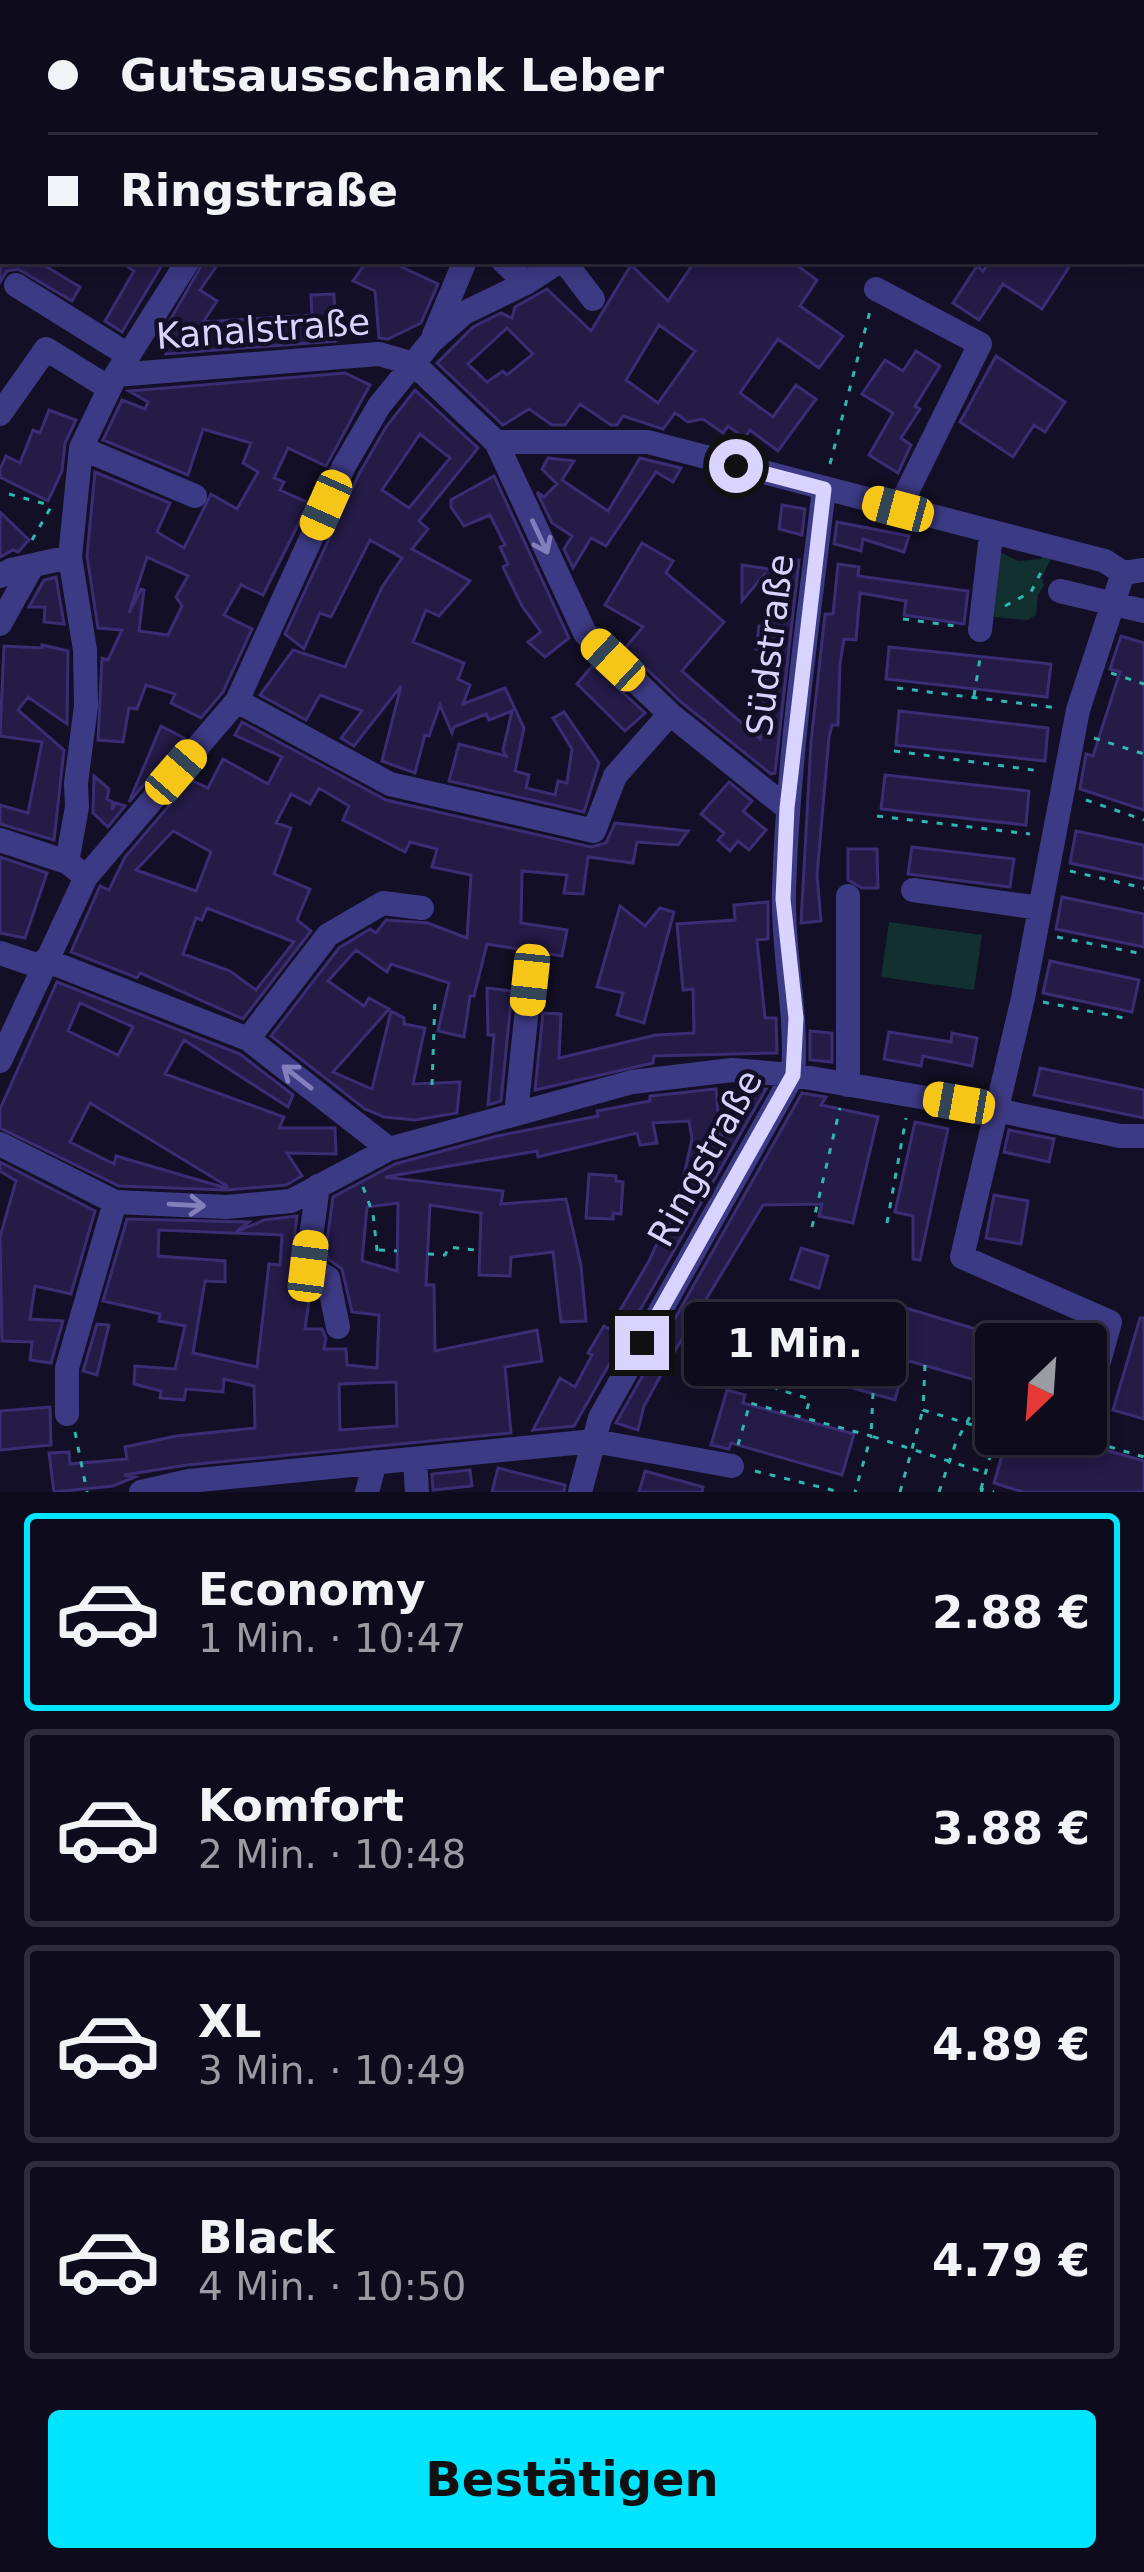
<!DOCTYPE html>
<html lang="de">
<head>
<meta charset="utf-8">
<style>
  body { margin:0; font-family:"DejaVu Sans",sans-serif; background:#1c1929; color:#f1f3f6; height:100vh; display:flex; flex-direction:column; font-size:45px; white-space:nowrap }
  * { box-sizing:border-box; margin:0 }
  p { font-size:39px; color:#9b9ba3 }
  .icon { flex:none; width:66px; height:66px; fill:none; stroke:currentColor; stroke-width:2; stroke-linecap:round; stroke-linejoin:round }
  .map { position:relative; height:1492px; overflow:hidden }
  .sheet { display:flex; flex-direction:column; background:#0e0b1c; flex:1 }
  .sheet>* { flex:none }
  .guide { position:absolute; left:0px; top:0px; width:1146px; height:264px; box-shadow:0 6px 18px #0003,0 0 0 3px #2e2b3b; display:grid; align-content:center; height:264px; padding:0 48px; background:#0e0b1c }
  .needle { width:78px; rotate:205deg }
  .controls { position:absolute; left:975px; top:1323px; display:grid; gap:24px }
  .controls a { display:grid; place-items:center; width:132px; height:132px; border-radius:12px; background:#0e0b1c; box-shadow:0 6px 18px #0003,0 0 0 3px #2e2b3b; font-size:60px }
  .end { position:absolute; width:54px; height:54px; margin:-27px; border:15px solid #d9d4ff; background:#111; box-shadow:0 0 0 6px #111 }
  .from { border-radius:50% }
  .bubble { position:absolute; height:84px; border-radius:12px; background:#0e0b1c; box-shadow:0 6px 18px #0003,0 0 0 3px #2e2b3b; font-size:39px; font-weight:700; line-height:84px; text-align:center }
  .car { position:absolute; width:36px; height:72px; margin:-36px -18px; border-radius:15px; box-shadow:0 0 9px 3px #0007; background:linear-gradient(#f5c518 24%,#345 0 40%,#f5c518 0 76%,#345 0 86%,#f5c518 0) }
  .guide b { display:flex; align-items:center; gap:42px; height:114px; font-size:45px }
  .guide b+b { border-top:3px solid #2e2b3b }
  .guide i { width:30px; height:30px; background:#f1f3f6 }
  ul { padding:21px 0 0; list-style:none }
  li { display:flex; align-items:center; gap:36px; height:198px; margin:0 24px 18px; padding:0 24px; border:6px solid #2e2b3b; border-radius:12px }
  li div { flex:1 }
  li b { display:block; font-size:45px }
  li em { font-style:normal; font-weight:700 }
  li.on { border-color:#00e5ff }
  li>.icon { width:108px; height:108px; stroke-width:1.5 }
  .button { display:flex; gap:24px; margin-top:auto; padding:24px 48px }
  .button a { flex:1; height:138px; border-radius:12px; background:#00e5ff; color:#111; font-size:48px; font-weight:700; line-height:138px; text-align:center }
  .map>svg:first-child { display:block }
  .green { fill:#12302f }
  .building { fill:#241b47; stroke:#3b2d73; stroke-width:3; fill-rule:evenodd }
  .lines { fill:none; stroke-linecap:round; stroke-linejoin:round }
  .path { stroke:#2fb8b0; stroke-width:3; stroke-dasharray:6 9; stroke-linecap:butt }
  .minor { stroke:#3d3a85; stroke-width:24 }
  .oneway { stroke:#837fbc }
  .route { stroke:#d9d4ff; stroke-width:15 }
  .labels { text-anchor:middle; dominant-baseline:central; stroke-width:9; stroke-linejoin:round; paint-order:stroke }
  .street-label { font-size:36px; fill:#d9d4ff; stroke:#130f26 }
</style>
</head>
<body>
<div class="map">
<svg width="1144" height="1492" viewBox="0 0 1144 1492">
  <rect width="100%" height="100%" fill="#130f26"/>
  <path class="green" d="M 1000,552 L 1018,561 L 1041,559 L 1045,553 L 1053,555 L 1042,577 L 1044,585 L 1038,595 L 1036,615 L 1027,620 L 994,617 Z
    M 889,922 L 982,935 L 974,990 L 881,977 Z"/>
  <path class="building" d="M 0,261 L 37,261 L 80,287 L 72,301 L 18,269 L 7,271 L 0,282 Z
    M 119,261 L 153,261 L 161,267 L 122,332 L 105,321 L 134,271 Z
    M 204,261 L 220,261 L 200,290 L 217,301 L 203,322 L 312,315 L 311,295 L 334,294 L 336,341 L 166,354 L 165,329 Z
    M 367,261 L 389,261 L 438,284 L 421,323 L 388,339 L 379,338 L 375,291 L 353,281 Z
    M 695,261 L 791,261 L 817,280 L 800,306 L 843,336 L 819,368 L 778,339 L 740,393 L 773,417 L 796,385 L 816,399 L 778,451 L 750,430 L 745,438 L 728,426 L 723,433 L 703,419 L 688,422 L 675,413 L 663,429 L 623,416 L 617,425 L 611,425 L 580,404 L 565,425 L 552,425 L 529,409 L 503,425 L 437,363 L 473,327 L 501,313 L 512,318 L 515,307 L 547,289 L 591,331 L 631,265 L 668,301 ZM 659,325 L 695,351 L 658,403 L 626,380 ZM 507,328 L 533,354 L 507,375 L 503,371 L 487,382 L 468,364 Z
    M 990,261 L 1073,261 L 1042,309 L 1003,284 L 979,320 L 953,303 L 977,266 L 983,271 Z
    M 916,351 L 940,366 L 915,406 L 920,409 L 901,438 L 911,445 L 898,473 L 869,455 L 893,413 L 862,394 L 885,360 L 903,371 Z
    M 996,356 L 1065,402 L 1045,432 L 1034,425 L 1013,457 L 960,422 Z
    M 345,373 L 370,385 L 326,466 L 288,448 L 274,478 L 284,482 L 280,490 L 309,503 L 263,595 L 241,585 L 224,615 L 252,629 L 223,692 L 201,718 L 171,703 L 175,694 L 146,685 L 137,709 L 129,708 L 123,742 L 98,740 L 102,658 L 108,660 L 122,630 L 98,628 L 87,556 L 95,472 L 170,503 L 157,532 L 184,548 L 211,494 L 237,509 L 258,472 L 243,463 L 251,443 L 203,429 L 188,475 L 103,440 L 122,400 L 145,409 L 148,402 L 129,391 ZM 147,557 L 188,576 L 176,597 L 182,606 L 168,635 L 139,631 L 144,590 L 141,589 L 129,613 Z
    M 415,390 L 478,448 L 419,521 L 428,529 L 412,549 L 470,581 L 439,616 L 426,610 L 413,642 L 464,663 L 458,679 L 470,685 L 463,704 L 505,688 L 524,728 L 515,771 L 529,775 L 526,788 L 555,795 L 558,781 L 567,783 L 572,749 L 553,718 L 564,712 L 599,763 L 584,812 L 449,781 L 459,744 L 506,756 L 503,750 L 512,711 L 489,720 L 486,714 L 454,727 L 452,733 L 440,705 L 429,736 L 425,735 L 415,773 L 382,761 L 401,686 L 354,746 L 341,738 L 362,711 L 320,695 L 306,720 L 260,695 L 293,650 L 345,667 L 382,587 L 402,558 L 370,540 L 331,617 L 320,613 L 304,649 L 285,634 L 359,474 L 386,427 ZM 420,434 L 450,458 L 409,508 L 382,490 Z
    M 49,410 L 76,420 L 65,443 L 62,471 L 48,501 L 0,477 L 0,469 L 6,456 L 20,463 L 33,430 L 40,433 Z
    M 548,458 L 574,461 L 562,480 L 608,511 L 640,458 L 681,468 L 673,482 L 656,472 L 606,546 L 591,538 L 573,568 L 564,549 L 572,536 L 552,523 L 537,492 L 544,497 L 557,484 L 542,469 Z
    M 494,476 L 569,638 L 545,657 L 528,642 L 541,632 L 522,606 L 503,567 L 508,564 L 500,547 L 505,545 L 490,515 L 464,526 L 451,507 L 451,500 Z
    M 782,505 L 805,509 L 802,535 L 779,529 Z
    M 0,512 L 29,540 L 18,552 L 13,550 L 0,557 Z
    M 837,522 L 909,536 L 904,552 L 863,539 L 861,551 L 834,544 Z
    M 642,543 L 673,561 L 666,573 L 724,622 L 682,671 L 760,739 L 768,651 L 756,649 L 759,626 L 769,627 L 773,591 L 763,590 L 764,575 L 742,601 L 742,565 L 775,570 L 776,558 L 799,560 L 775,773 L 771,774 L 681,702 L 625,648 L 643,627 L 605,605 Z
    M 838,564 L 859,567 L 858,576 L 968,591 L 964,624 L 904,615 L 906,601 L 860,593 L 856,640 L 844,639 L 840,664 L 838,725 L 832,725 L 829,737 L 817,875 L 821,921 L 801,923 L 811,742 L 825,614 L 833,614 Z
    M 56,577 L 64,624 L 44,622 L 45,607 L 29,607 L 44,580 Z
    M 1121,636 L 1144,643 L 1144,810 L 1080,789 L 1086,754 L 1093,756 L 1120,672 L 1110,669 Z
    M 42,645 L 68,651 L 67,724 L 28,697 L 18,710 L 64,750 L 54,840 L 0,824 L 0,805 L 28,813 L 42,742 L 0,736 L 4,646 L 42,648 Z
    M 889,647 L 1051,664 L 1047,697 L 886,679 Z
    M 593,665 L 645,713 L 625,731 L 577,684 Z
    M 899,711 L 1048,728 L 1045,761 L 896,745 Z
    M 242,722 L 386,800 L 591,847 L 606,843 L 615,823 L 688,831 L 678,845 L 637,842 L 633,863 L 588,857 L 583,894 L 564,893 L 567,875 L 522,871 L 521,923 L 567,930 L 562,956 L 487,944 L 474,996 L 470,996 L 464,1037 L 438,1031 L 449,983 L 391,964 L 387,972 L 356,950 L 328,981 L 364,1006 L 369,998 L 389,1009 L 333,1072 L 372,1089 L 391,1011 L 404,1018 L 404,1024 L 425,1028 L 413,1084 L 460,1082 L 457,1113 L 415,1120 L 384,1117 L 365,1109 L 271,1036 L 339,948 L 370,929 L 376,933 L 386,920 L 428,923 L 467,938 L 471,875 L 432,867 L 437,849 L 410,842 L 405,852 L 343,820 L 349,806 L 319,788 L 310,804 L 291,794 L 276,823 L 291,828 L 274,874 L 310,889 L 297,920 L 311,931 L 243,1019 L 140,973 L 137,978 L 71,952 L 100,886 L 109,890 L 125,857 L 191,780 L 208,788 L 223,759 L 268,784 L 282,757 L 235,735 ZM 173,831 L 211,852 L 196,891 L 136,870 ZM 207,908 L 294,942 L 256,990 L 230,971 L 183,954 L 196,918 L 202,920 Z
    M 161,726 L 184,738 L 129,802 Z
    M 885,775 L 1029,791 L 1026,825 L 881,809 Z
    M 94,776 L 109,789 L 107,799 L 113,802 L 112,810 L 116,803 L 125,806 L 108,827 L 93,813 Z
    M 729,782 L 752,801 L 743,811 L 766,830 L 749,850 L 738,841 L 730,851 L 718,840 L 724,833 L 701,814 Z
    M 1076,831 L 1144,845 L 1144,879 L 1070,863 Z
    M 912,847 L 1014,859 L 1010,887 L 908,874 Z
    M 848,849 L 877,849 L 878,888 L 862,888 L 848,880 Z
    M 0,857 L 47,873 L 25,938 L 0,933 Z
    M 1062,897 L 1144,914 L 1144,947 L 1056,929 Z
    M 768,902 L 768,939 L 757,940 L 765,1018 L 776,1018 L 777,1053 L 654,1056 L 653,1063 L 535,1090 L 543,1013 L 561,1014 L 559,1058 L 656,1035 L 694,1033 L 693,989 L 683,990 L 677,924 L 735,920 L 734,905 Z
    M 620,906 L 645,926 L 660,908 L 674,912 L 644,1023 L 617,1015 L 623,993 L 597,987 Z
    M 1050,961 L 1139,980 L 1132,1012 L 1043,993 Z
    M 57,982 L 240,1054 L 293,1095 L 288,1107 L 184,1040 L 165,1074 L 284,1117 L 279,1128 L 335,1128 L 336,1154 L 287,1153 L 302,1176 L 286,1185 L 227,1190 L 119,1186 L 0,1128 L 0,1109 ZM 80,1003 L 133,1027 L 118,1055 L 68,1031 ZM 90,1103 L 227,1186 L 226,1188 L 116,1156 L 114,1164 L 70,1142 Z
    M 487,988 L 512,991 L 501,1101 L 488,1105 L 494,1035 L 488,1035 Z
    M 810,1031 L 832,1033 L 832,1062 L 810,1060 Z
    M 889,1032 L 951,1042 L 952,1033 L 977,1038 L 972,1066 L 923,1056 L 921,1066 L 884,1059 Z
    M 1040,1068 L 1144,1090 L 1144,1118 L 1034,1095 Z
    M 748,1088 L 766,1089 L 574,1426 L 533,1430 L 560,1378 L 575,1387 L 592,1355 L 588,1353 L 604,1326 L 609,1329 L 649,1261 L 661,1235 L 654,1232 L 668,1206 L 672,1229 L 692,1139 L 689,1121 L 653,1123 L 657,1143 L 640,1145 L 637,1133 L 538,1157 L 537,1151 L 385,1177 L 503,1191 L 501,1204 L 566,1199 L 581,1266 L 586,1321 L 561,1322 L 553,1252 L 511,1257 L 510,1276 L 479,1275 L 481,1213 L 430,1205 L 426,1285 L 434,1285 L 435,1351 L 537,1330 L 542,1361 L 505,1367 L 511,1433 L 187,1465 L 124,1475 L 135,1477 L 113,1486 L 54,1492 L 49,1453 L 69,1452 L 70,1464 L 127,1459 L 125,1447 L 176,1436 L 255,1428 L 254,1386 L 224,1379 L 223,1392 L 186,1389 L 184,1400 L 160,1398 L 161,1391 L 134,1384 L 135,1366 L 175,1369 L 185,1326 L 159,1321 L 160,1314 L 103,1301 L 127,1219 L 249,1222 L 236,1232 L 264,1220 L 297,1216 L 291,1265 L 293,1274 L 311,1287 L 305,1329 L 322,1329 L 326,1338 L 324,1349 L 346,1349 L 347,1365 L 377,1368 L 379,1315 L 352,1312 L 342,1269 L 328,1259 L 326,1248 L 333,1197 L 395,1164 L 497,1136 L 598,1116 L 597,1111 L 650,1101 L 650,1096 L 716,1089 L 720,1138 ZM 398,1203 L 397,1271 L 362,1261 L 367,1207 ZM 159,1230 L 282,1235 L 280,1265 L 269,1264 L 257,1367 L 193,1353 L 205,1281 L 225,1282 L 225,1261 L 158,1256 ZM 396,1382 L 397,1426 L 340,1430 L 339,1384 Z
    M 802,1093 L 826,1097 L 821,1105 L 878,1117 L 853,1223 L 819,1216 L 822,1204 L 763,1205 L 667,1364 L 644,1406 L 638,1430 L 616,1423 Z
    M 915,1122 L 948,1129 L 920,1260 L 913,1259 L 913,1216 L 895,1212 Z
    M 1009,1130 L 1054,1139 L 1049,1162 L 1004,1152 Z
    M 0,1162 L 95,1211 L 71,1294 L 35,1286 L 30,1319 L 63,1321 L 51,1363 L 30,1360 L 32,1342 L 2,1341 L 0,1237 L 16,1181 L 0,1171 Z
    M 589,1174 L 616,1176 L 616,1181 L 623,1182 L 621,1214 L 613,1213 L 613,1219 L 586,1218 Z
    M 994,1195 L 1028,1201 L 1021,1244 L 986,1238 Z
    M 801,1248 L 828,1256 L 819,1288 L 791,1279 Z
    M 899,1306 L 996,1335 L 996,1386 L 906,1360 L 895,1400 L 763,1363 L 768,1347 L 805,1360 L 817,1317 L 889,1338 Z
    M 1140,1318 L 1144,1318 L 1144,1419 L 1113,1410 Z
    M 97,1324 L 109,1325 L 97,1375 L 83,1371 Z
    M 727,1390 L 745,1395 L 743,1403 L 854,1434 L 842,1475 L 731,1443 L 729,1449 L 711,1445 Z
    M 50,1407 L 51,1445 L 0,1450 L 0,1411 Z
    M 1008,1434 L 1051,1434 L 1144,1461 L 1144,1492 L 1023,1492 L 994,1483 Z
    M 498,1468 L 565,1485 L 564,1492 L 492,1492 Z
    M 470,1470 L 472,1486 L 433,1490 L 432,1474 Z
    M 645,1471 L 703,1487 L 702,1492 L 639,1492 Z"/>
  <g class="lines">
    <path class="path" d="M 710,0 L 712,3
      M 903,3 L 907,0
      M 0,171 L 3,172
      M 830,464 L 870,311
      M 9,494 L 49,505
      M 32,540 L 51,507
      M 1005,606 L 1031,592 L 1043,568
      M 903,619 L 955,626
      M 1111,673 L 1144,684
      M 897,688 L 1058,708
      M 974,696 L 981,652
      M 1094,738 L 1144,754
      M 894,751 L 1040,771
      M 1086,800 L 1144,820
      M 877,816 L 1030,834
      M 1070,871 L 1144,888
      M 1057,937 L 1143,954
      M 1043,1002 L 1124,1018
      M 432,1085 L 435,999
      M 363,1187 L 373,1214 L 378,1259
      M 887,1223 L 906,1118
      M 812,1227 L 840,1108
      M 379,1250 L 397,1251
      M 428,1254 L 445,1255 L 449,1247 L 475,1250
      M 804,1363 L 786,1358 L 777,1389 L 810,1399 L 805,1416
      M 925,1365 L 923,1410 L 996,1432
      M 873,1393 L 871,1436 L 986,1473
      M 75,1432 L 87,1492
      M 1001,1434 L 1002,1434
      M 1066,1434 L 1144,1457
      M 738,1445 L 750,1403 L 871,1436 L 855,1492
      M 755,1471 L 840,1492
      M 981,1489 L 996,1435
      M 900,1492 L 922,1413
      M 939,1492 L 956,1442 L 988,1384
      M 982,1492 L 981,1489 L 994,1492"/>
    <path class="minor" d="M 357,3 L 359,0
      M 532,3 L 532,0
      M 503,261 L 526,283
      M 564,261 L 593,299
      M 16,285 L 128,355
      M 876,289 L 980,344 L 898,510
      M 434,335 L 465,261
      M 116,375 L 379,354 L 414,364 L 496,442 L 585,633 L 670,714 L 787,808
      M 0,414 L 46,349 L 109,388
      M 496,442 L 648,442 L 1105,561 L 1123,573 L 1144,570
      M 81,448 L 195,496
      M 0,576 L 11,570 L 70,557
      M 1060,591 L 1144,611
      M 0,624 L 33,565
      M 980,630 L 991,535
      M 237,701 L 390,784 L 594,831 L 615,776 L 670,714
      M 0,840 L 67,862
      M 86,877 L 67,862 L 77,807 L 76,783 L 86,706 L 85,650 L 70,557 L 81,448 L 116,375 L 188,261
      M 913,890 L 1039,908
      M 0,953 L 42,967
      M 45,960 L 248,1039 L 389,1149
      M 248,1039 L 328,935 L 383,903 L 422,908
      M 0,1061 L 86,877 L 237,701 L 344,466 L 379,406 L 431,342 L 464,313 L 526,283 L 560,261
      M 848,1085 L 848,896
      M 516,1114 L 530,980
      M 0,1144 L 115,1202 L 227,1207 L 291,1201 L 389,1149 L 632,1082 L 732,1070 L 793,1075 L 996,1110 L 1120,1136 L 1144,1136
      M 318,1186 L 307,1266 L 328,1278 L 338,1327
      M 1086,1408 L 1110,1322 L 962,1257 L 1023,998 L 1078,710 L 1123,573
      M 67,1414 L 67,1368 L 115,1202
      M 415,1459 L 417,1492
      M 141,1492 L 189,1481 L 594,1441 L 732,1466
      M 367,1492 L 375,1462
      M 580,1492 L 600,1418 L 793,1075 C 798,1012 782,953 784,891 C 788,757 808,623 824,489"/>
  </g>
  <defs><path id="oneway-shaft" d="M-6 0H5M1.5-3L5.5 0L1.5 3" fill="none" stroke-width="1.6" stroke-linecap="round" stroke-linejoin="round" transform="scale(3)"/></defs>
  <g class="oneway">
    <use href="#oneway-shaft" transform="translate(540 537) rotate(65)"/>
    <use href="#oneway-shaft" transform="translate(297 1077) rotate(-142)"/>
    <use href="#oneway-shaft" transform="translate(187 1205) rotate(3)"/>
  </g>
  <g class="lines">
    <path class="route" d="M 642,1343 L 793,1075 L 796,1018 L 783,899 L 787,808 L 824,489 L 736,466"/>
  </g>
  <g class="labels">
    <g class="street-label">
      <text transform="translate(263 329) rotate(-4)">Kanalstraße</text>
      <text transform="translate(770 645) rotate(-83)">Südstraße</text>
      <text transform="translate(705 1158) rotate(-61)">Ringstraße</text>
    </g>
  </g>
</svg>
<div class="controls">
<a><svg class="needle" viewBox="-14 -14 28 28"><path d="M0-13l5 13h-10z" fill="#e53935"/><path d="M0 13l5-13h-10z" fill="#9b9ba3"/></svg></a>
</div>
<i class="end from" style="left:736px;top:466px"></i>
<i class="end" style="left:642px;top:1343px"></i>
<div class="bubble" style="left:684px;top:1302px;width:222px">1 Min.</div>
<i class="car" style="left:326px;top:505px;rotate:204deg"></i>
<i class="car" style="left:898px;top:509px;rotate:285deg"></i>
<i class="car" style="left:613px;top:660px;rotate:313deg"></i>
<i class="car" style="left:176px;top:772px;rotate:41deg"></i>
<i class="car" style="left:530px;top:980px;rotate:186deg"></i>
<i class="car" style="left:959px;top:1103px;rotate:280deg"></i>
<i class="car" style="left:308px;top:1266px;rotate:7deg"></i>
<div class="guide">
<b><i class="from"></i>Gutsausschank Leber</b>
<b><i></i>Ringstraße</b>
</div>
</div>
<section class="sheet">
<ul>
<li class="on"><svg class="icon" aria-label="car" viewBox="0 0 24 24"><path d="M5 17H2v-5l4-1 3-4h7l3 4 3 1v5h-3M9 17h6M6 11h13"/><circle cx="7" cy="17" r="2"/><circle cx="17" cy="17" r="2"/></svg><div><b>Economy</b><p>1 Min. · 10:47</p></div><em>2.88 €</em></li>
<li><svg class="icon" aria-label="car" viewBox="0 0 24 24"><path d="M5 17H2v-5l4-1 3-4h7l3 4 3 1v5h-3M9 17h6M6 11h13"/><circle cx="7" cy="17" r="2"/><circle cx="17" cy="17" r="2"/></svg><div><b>Komfort</b><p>2 Min. · 10:48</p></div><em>3.88 €</em></li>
<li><svg class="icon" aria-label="car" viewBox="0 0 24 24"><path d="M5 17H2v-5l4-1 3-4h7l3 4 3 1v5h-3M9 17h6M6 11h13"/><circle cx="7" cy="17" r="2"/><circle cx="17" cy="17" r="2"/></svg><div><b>XL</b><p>3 Min. · 10:49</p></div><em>4.89 €</em></li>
<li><svg class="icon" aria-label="car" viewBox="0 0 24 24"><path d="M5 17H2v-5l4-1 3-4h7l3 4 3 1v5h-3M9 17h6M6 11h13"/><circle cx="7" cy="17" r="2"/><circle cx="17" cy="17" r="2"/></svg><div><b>Black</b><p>4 Min. · 10:50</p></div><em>4.79 €</em></li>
</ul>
<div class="button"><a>Bestätigen</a></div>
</section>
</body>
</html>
